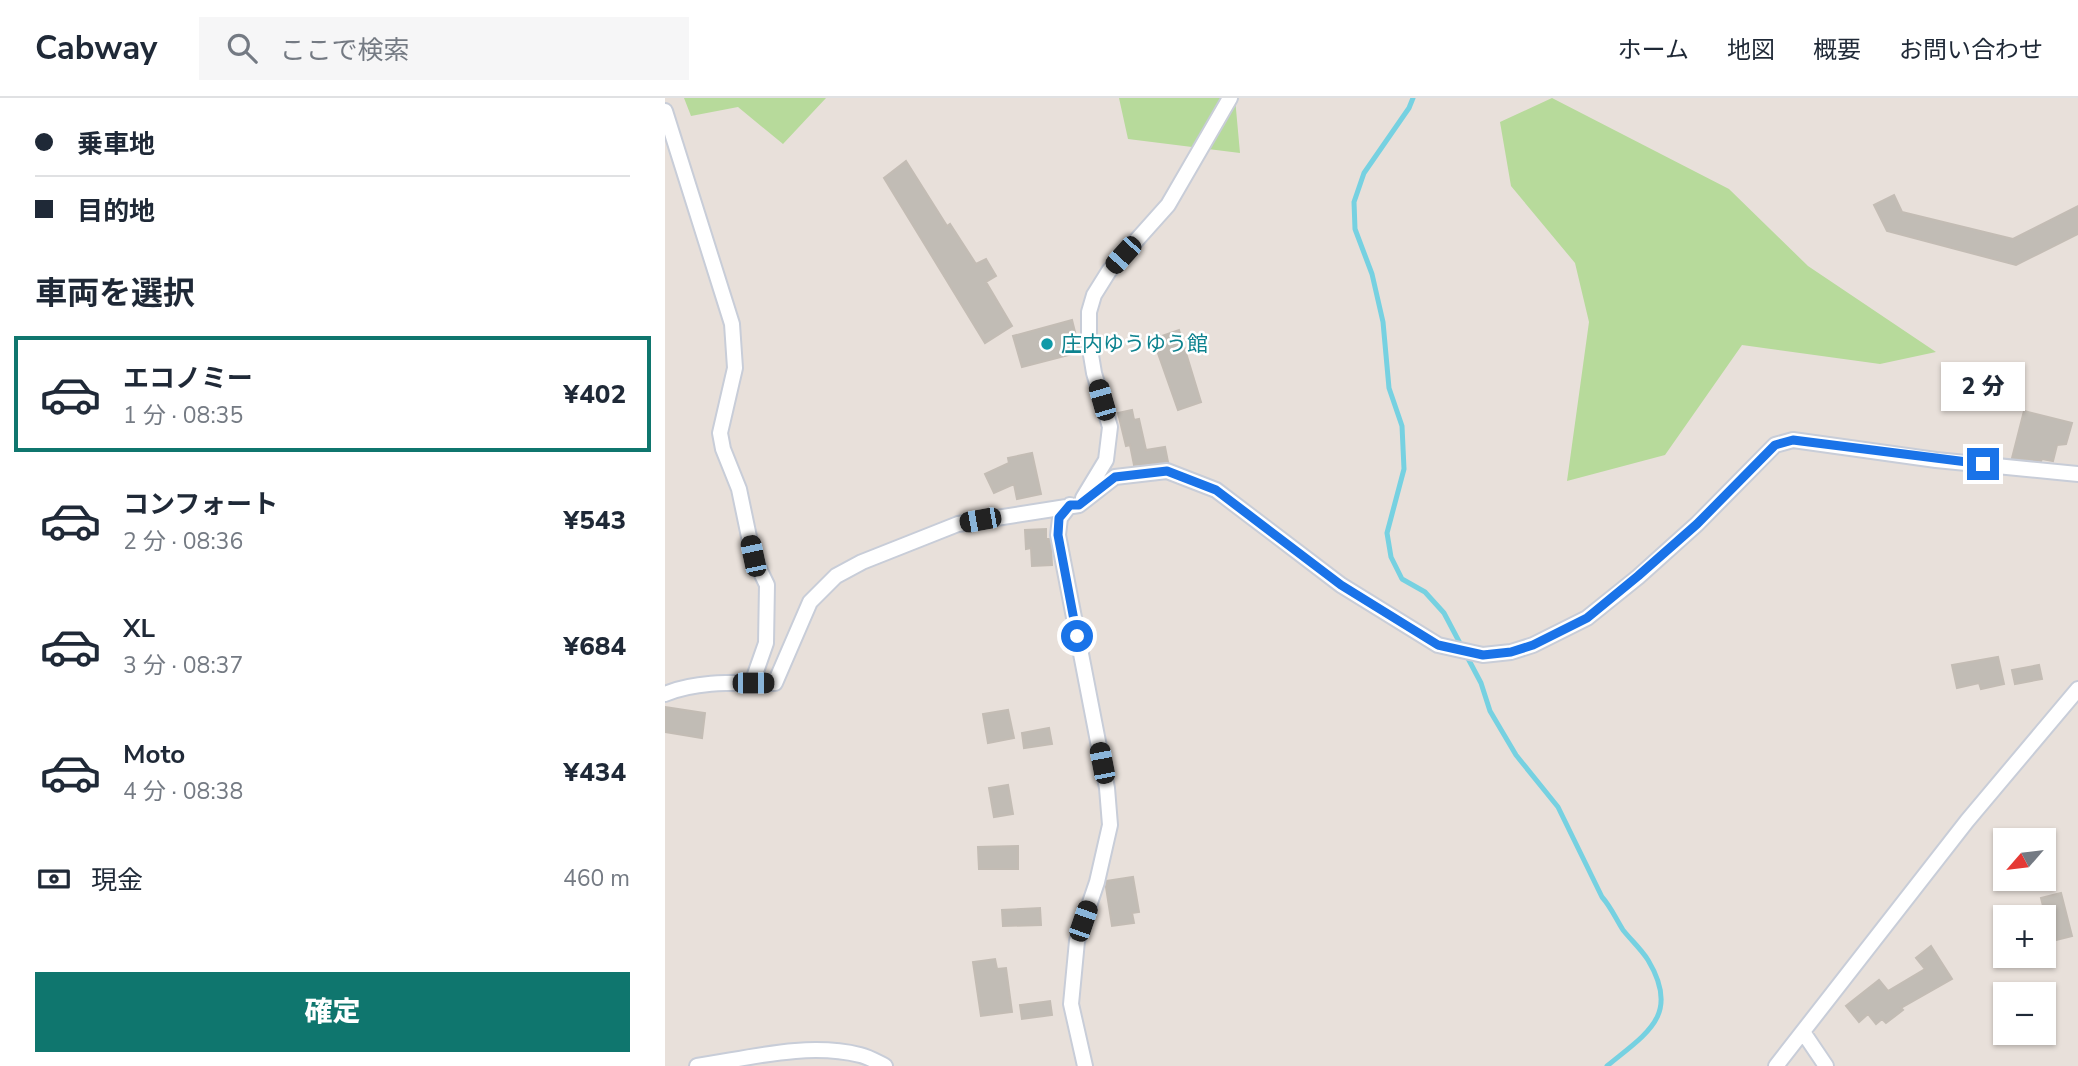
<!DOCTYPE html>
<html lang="ja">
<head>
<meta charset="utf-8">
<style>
  body { margin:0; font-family:"Nunito Sans","Noto Sans JP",sans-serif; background:#f6f6f7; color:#1f2937; height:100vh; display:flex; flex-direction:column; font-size:26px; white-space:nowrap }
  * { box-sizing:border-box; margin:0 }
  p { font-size:23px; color:#747a83 }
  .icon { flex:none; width:38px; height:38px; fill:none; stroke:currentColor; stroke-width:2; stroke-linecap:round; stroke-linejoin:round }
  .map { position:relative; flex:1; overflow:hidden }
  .details { display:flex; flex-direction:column; background:#fff; width:665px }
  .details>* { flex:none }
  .top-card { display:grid; align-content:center; height:154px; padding:0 35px; background:#fff }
  .needle { width:46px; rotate:242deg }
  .tools { position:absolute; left:1328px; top:730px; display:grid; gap:14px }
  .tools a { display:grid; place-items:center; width:63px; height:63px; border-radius:0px; background:#fff; box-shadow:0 2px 5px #0004; font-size:35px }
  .end { position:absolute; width:32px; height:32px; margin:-16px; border:9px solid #1a73e8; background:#fff; box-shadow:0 0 0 4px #fff }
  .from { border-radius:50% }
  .bubble { position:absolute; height:49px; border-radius:0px; background:#fff; box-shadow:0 2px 5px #0004; font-size:23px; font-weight:800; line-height:49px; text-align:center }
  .car { position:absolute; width:21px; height:42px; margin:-21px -10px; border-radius:9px; box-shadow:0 0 5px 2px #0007; background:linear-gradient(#222 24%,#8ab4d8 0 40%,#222 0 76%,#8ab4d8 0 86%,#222 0) }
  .top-card b { display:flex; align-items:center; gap:24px; height:66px; font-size:26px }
  .top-card b+b { border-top:2px solid #e0e1e3 }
  .top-card i { width:18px; height:18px; background:#1f2937 }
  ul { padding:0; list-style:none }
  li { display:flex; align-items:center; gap:21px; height:116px; margin:0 14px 10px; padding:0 21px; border:4px solid transparent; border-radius:0px }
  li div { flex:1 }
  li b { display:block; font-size:26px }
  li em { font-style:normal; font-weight:800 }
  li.active { border-color:#0f766e }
  li>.icon { width:63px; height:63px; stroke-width:1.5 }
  h2 { padding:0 35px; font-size:32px; line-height:84px }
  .pay { display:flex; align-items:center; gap:18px; height:77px; padding:0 35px; font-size:26px }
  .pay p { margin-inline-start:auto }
  .button { display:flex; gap:14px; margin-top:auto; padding:14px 35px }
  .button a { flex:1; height:80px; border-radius:0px; background:#0f766e; color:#fff; font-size:28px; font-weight:800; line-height:80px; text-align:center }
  header { display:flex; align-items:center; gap:42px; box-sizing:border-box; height:98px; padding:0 35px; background:#fff; border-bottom:2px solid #e0e1e3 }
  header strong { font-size:33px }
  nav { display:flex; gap:38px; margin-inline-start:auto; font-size:24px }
  .search { width:490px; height:63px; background:#f6f6f7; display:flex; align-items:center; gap:18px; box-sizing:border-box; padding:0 24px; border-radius:0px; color:#747a83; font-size:26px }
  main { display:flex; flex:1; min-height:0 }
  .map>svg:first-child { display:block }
  .green { fill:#b7da9b }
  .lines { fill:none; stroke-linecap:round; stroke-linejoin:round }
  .stream { stroke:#76d1e1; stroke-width:5 }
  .building { fill:#c1bcb5; stroke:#c3bcb4; stroke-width:2 }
  .street-casing { stroke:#c8cdd8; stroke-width:18 }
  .street { stroke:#fff; stroke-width:14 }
  .route { stroke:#1a73e8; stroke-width:9 }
  .culture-dot { fill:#0f9aa8; stroke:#fff; stroke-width:2.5 }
  .labels { text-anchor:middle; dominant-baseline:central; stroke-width:5; stroke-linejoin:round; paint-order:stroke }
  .culture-label { font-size:21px; fill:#0d838f; stroke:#fff; text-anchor:start }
</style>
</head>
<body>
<header>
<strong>Cabway</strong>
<div class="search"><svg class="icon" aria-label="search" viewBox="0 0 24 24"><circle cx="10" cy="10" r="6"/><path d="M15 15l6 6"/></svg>ここで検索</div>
<nav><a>ホーム</a><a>地図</a><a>概要</a><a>お問い合わせ</a></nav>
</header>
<main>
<section class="details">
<div class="top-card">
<b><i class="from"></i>乗車地</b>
<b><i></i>目的地</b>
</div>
<h2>車両を選択</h2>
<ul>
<li class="active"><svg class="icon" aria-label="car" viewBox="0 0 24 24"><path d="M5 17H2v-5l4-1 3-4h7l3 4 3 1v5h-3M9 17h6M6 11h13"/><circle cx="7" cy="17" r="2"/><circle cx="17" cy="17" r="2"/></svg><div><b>エコノミー</b><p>1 分 · 08:35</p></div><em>¥402</em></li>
<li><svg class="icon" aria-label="car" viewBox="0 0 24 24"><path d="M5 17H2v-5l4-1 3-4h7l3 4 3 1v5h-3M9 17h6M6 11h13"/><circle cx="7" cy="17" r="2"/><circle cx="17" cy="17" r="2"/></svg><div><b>コンフォート</b><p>2 分 · 08:36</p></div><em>¥543</em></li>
<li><svg class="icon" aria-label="car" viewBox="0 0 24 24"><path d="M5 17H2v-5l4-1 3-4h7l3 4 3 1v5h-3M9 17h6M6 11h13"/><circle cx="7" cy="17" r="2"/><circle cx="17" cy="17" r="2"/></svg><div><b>XL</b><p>3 分 · 08:37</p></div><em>¥684</em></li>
<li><svg class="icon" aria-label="car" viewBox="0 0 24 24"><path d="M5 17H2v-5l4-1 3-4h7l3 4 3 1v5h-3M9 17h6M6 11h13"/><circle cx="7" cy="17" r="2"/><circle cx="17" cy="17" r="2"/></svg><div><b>Moto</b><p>4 分 · 08:38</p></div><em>¥434</em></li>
</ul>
<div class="pay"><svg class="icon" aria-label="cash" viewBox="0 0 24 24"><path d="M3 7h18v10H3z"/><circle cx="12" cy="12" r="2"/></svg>現金<p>460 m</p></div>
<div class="button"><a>確定</a></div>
</section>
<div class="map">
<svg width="1413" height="968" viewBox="0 0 1413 968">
  <rect width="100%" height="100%" fill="#e8e0da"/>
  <path class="green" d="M 19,0 L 161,0 L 118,46 L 73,9 L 26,18 Z
    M 454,0 L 570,0 L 575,55 L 463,41 Z
    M 887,0 L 1064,91 L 1143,168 L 1271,254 L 1215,266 L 1077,247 L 1000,357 L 902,383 L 924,224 L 910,165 L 846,88 L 835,24 Z"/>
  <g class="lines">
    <path class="stream" d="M 748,0 L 744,10 L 699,75 L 689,104 L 690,131 L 707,176 L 718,224 L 724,290 L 737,328 L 739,371 L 722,435 L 726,459 L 737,481 L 760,494 L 779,515 L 816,585 L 825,613 L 851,657 L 893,709 L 937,799 C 946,809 951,821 958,832 C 966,842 976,851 983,862 C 1016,917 982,935 942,968"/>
  </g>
  <path class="building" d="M 241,63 L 282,128 L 285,126 L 311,166 L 321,161 L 331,178 L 321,184 L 347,228 L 320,245 L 219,80 Z
    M 1229,97 L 1237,114 L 1348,141 L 1413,108 L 1413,136 L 1351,167 L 1222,133 L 1209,107 Z
    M 407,222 L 415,254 L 357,269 L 348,238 Z
    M 514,232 L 536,304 L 513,312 L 488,241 Z
    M 467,312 L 469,322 L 474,321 L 481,352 L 500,349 L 503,364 L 469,367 L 465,347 L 461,348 L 453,315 Z
    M 1359,313 L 1407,325 L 1401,346 L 1392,347 L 1388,363 L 1377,361 L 1376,363 L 1347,360 Z
    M 367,355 L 376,396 L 352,401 L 349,386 L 329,395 L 320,376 L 344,365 L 343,360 Z
    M 381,431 L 381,441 L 384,441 L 386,450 L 387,467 L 367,468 L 366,450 L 361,451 L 360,432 Z
    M 1333,559 L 1339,586 L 1316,591 L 1314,585 L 1292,590 L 1287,567 Z
    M 1374,567 L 1377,581 L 1350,586 L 1347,572 Z
    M 0,609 L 40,615 L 37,640 L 0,634 Z
    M 343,612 L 349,640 L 323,645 L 318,616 Z
    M 384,630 L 387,646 L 359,650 L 357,635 Z
    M 343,687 L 348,716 L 329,719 L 324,690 Z
    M 353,748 L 353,771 L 314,771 L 313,749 Z
    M 468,779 L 474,814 L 467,815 L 469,825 L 447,828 L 441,789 L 442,783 Z
    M 1396,795 L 1407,838 L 1387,843 L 1376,800 Z
    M 375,810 L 376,827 L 338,828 L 337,812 Z
    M 1266,848 L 1287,881 L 1236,910 L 1238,912 L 1221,925 L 1217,921 L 1211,926 L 1203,916 L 1194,924 L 1181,908 L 1214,882 L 1223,893 L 1260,871 L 1251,860 Z
    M 330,861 L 332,871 L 341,870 L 347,914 L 316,918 L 308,864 Z
    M 385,903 L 387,917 L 357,921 L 355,907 Z"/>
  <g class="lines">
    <g class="street-casing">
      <path id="street" d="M 0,13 L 67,226 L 70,270 L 55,335 L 58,351 L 74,391 L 88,458 L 102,487 L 101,545 L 87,585
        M 418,400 L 441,362 L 445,329 L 429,275 L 424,245 L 424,214 L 429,197 L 444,173 L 503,107 L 565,0
        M 405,407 L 395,420 L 393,437 L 442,690 L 445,727 L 432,784 L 412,843 L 406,906 L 420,968
        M 0,596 C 34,582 74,585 110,585 L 145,504 L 171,478 L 197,464 L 293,426 L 414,407 L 450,379 L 502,373 L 551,392 L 676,487 L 773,547 L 818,557 L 846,554 L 868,547 L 922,520 L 973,479 L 1032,426 L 1110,347 L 1128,342 L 1271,362 L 1413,376
        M 1138,934 L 1161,968
        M 32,968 C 85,960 142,944 195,957 C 204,959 212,964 220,968
        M 1111,968 L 1302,723 L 1413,591"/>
    </g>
    <use href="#street" class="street"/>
  </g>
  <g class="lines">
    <path class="route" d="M 412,538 L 393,437 L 394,420 L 405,407 L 414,407 L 450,379 L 502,373 L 551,392 L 676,487 L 773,547 L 818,557 L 846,554 L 868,547 L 922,520 L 973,478 L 1032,426 L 1110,347 L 1128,342 L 1318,366"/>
  </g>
  <circle class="culture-dot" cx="382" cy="246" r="7"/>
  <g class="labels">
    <g class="culture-label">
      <text x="396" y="246">庄内ゆうゆう館</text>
    </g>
  </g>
</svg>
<div class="tools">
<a><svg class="needle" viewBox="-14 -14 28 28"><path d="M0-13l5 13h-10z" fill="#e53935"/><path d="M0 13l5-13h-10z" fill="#747a83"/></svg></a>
<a>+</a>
<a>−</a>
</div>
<i class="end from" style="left:412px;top:538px"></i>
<i class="end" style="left:1318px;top:366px"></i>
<div class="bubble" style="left:1276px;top:264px;width:84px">2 分</div>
<i class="car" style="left:458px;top:157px;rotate:222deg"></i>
<i class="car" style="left:437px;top:302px;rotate:344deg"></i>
<i class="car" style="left:315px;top:422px;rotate:260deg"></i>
<i class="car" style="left:88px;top:458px;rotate:348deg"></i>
<i class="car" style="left:88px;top:585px;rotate:90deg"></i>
<i class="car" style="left:437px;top:665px;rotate:349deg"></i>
<i class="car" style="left:418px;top:823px;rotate:19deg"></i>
</div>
</main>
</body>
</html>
